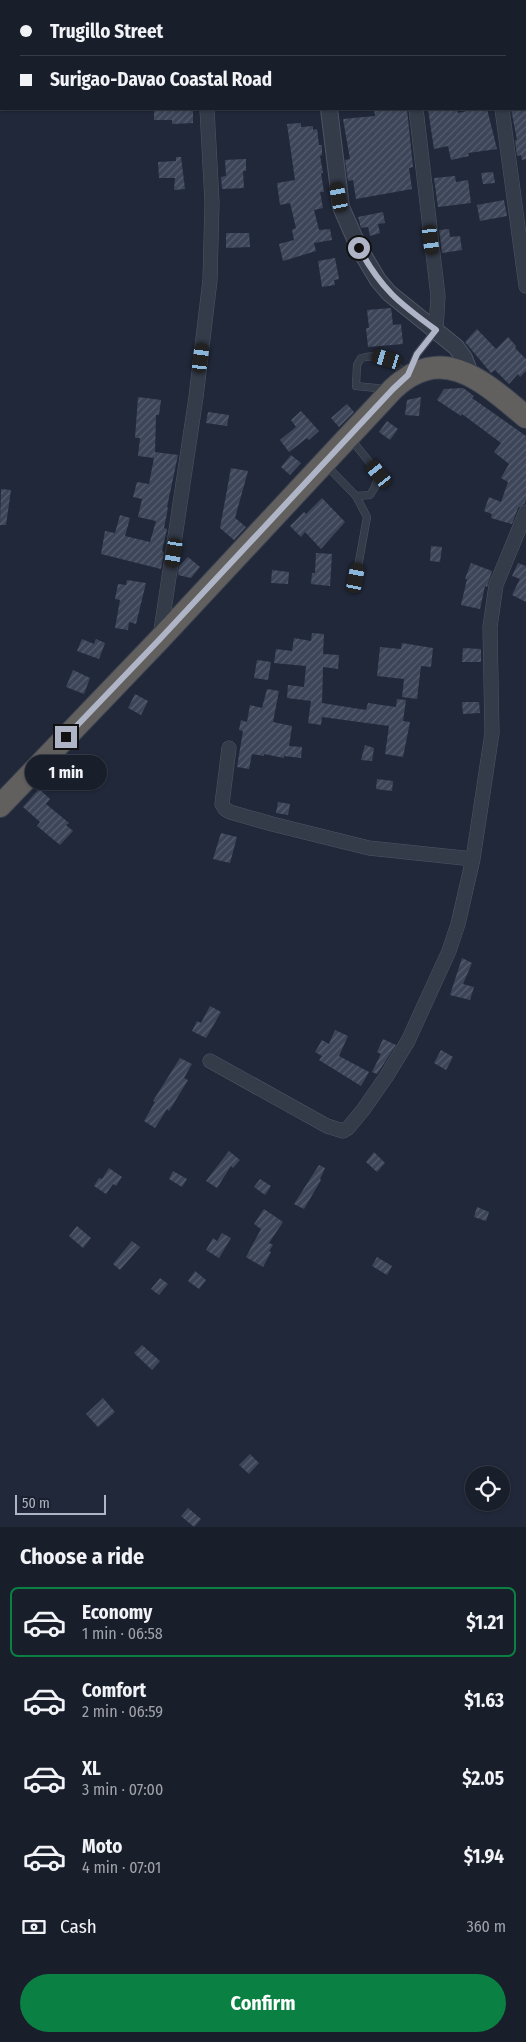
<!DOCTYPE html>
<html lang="en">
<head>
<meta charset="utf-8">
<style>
  body { margin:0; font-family:"Fira Sans Condensed",sans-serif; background:#262b37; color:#f1f3f6; height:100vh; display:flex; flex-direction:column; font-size:19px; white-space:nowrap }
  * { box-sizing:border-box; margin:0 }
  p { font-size:16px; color:#9fa2a9 }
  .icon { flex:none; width:28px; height:28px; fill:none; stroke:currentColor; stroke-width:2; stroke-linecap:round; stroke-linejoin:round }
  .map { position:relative; height:1527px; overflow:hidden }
  .drawer { display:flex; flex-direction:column; background:#191e2b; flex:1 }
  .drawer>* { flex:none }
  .banner { position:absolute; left:0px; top:0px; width:526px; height:110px; box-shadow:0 1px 4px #0004,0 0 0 1px #373c47; display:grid; align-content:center; height:110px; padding:0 20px; background:#191e2b }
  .fabs { position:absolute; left:465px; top:1466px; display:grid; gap:10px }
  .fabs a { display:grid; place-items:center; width:45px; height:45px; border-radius:50%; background:#191e2b; box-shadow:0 1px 4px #0004,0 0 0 1px #373c47; font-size:25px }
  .scale { position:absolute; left:15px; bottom:12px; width:91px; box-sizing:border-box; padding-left:5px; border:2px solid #afb5c6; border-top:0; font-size:14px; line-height:18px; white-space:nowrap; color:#afb5c6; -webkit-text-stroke:4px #1a202e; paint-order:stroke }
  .end { position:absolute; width:22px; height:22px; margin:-11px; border:6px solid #afb5c6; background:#111; box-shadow:0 0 0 2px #111 }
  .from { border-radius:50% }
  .bubble { position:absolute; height:35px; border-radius:18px; background:#191e2b; box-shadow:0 1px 4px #0004,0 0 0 1px #373c47; font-size:16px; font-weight:700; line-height:35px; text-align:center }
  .car { position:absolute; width:15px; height:30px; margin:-15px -8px; border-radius:6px; box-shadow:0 0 4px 1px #0007; background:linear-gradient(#222 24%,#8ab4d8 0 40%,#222 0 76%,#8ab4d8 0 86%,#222 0) }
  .banner b { display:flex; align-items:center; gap:18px; height:48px; font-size:19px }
  .banner b+b { border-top:1px solid #373c47 }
  .banner i { width:12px; height:12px; background:#f1f3f6 }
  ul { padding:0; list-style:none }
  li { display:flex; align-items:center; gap:15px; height:70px; margin:0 10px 8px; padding:0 10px; border:2px solid transparent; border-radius:8px }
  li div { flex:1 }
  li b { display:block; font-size:19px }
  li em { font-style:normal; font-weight:700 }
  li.current { border-color:#0b8043 }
  li>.icon { width:45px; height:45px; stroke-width:1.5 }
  h2 { padding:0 20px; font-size:22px; line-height:60px }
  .pay { display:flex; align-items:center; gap:12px; height:55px; padding:0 20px; font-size:19px }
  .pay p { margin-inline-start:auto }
  .action { display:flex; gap:10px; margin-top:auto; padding:10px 20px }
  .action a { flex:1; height:58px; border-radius:30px; background:#0b8043; color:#fff; font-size:20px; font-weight:700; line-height:58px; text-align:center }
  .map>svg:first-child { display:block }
  .building { fill:url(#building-hatch) }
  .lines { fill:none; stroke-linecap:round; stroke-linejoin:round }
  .service-casing { stroke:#4f5564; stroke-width:8 }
  .minor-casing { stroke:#4f5564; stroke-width:15 }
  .tertiary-casing { stroke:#4f5564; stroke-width:18 }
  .trunk-casing { stroke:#3c4251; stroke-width:24 }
  .service { stroke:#343b49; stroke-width:7 }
  .minor { stroke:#343b49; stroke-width:14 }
  .tertiary { stroke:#343b49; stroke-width:16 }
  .trunk { stroke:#61605e; stroke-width:22 }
  .route { stroke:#afb5c6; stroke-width:6 }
</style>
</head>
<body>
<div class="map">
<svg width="526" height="1527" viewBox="0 0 526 1527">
  <defs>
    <pattern id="building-hatch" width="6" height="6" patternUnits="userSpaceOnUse" patternTransform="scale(1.25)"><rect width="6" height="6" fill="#3d4659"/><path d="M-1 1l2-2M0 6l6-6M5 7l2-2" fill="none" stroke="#565e6f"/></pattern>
  </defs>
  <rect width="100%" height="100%" fill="#212839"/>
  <path class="building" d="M 154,109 L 193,109 L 193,123 L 172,124 L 172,120 L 154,120 Z
    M 374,109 L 407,109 L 413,167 L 409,168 L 412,189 L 356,199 L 353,180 L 348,181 L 345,160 L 350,159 L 343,119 L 375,116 Z
    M 428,109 L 457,109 L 458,113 L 476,109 L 487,109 L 497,149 L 468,153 L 469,156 L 451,160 L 448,146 L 434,149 Z
    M 511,109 L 526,109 L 526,159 L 522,160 L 521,155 L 517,156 L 515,140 L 517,140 Z
    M 301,123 L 301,127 L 313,126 L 313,130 L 317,129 L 319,145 L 322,145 L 322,155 L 320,156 L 323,173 L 321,173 L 324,192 L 320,192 L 323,208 L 314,210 L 319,230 L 330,229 L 332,240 L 314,243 L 316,251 L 283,261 L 279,244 L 294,240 L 292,230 L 296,228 L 290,203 L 280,205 L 277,183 L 295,180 L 287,124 Z
    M 176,157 L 181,157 L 185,189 L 174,190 L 175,178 L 159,178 L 158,162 L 176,161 Z
    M 246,159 L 246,171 L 243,171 L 244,188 L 222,189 L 221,177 L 226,176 L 225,160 Z
    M 493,172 L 495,183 L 483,184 L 481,173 Z
    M 455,176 L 456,182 L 468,180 L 471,203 L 438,207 L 434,178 Z
    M 504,200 L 507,216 L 480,221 L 477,205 Z
    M 383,212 L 385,223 L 378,224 L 380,233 L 370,236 L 368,227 L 361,228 L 358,217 Z
    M 449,229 L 450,237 L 460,236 L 462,250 L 442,253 L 439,230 Z
    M 226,233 L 249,233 L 250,247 L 226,248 Z
    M 335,258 L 339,279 L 334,280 L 335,285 L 322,287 L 318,261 Z
    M 391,308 L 393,325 L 401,324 L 403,344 L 368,347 L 366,328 L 369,328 L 367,310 Z
    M 477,329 L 496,349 L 508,337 L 516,346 L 515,348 L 526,359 L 526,371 L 520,377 L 518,374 L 509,384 L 495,370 L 491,373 L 465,342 Z
    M 463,388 L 474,396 L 472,398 L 526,436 L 526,499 L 525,503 L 518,508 L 512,524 L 491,518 L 492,514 L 484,511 L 489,497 L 501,502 L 508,482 L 501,478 L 509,464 L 494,452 L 501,443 L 462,414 L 461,416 L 437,400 L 444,389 Z
    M 138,397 L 161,400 L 159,415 L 156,415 L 155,454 L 155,452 L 178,455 L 167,507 L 168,508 L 164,528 L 167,529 L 162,551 L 164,552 L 161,569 L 101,554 L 105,531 L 115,533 L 120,515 L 130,518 L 125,536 L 150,542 L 156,521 L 138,517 L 142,499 L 133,497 L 137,482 L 149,484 L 154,458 L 138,456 L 140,438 L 135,438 Z
    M 421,397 L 419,416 L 405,415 L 407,400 Z
    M 347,404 L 354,412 L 339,427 L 331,418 Z
    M 301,411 L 319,431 L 309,440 L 307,438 L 289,452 L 280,440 L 296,427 L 291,420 Z
    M 208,412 L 229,415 L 227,426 L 206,423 Z
    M 387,421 L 398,429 L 390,440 L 379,432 Z
    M 291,455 L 301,463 L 290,475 L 281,467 Z
    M 231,468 L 248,471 L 235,518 L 246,527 L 234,540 L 220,528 Z
    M 1,489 L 11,490 L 6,525 L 0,525 Z
    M 322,498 L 345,522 L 321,549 L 305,532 L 301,537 L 290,526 L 304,512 L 306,514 Z
    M 431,546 L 442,547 L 440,562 L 430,561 Z
    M 316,553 L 332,554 L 330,586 L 311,584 L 312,573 L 315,573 Z
    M 188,557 L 200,567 L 191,578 L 178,575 L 179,566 Z
    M 471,563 L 492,571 L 487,587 L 485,586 L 480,609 L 461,605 L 467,579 L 465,579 Z
    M 518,563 L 526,566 L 526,602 L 512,595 L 520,579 L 512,576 Z
    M 272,570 L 289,572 L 288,584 L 271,583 Z
    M 127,580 L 146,583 L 136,624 L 129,622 L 128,630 L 115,628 L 120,600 L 115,599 L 118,584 L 126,585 Z
    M 312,633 L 324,634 L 323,654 L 339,655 L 338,669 L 323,667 L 322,703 L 366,710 L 368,703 L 396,707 L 397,699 L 406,700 L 403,721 L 410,722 L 403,757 L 385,754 L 389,726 L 322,717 L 321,725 L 308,723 L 311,701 L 287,698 L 288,685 L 304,687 L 306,666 L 274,663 L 276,649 L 292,651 L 294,638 L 311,641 Z
    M 82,639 L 94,644 L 96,639 L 105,643 L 99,659 L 77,651 Z
    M 402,643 L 433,648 L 431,667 L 421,666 L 417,699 L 402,697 L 404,679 L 377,676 L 380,647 L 401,649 Z
    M 463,648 L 481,649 L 481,662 L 462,662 Z
    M 257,660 L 271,662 L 268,680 L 254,678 Z
    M 73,670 L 90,678 L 84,694 L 66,687 Z
    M 267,689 L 279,691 L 273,722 L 292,726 L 289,746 L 302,747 L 301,758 L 284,756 L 284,758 L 264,754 L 264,756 L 252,754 L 249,769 L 237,767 L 243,731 L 239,730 L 241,720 L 247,722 L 250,705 L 262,708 Z
    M 135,694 L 148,701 L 141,715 L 128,708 Z
    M 462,702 L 479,702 L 480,713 L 463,714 Z
    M 365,745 L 374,748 L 372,761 L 361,760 Z
    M 377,779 L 393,781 L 392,791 L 376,789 Z
    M 39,789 L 50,799 L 46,804 L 69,823 L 66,825 L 73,831 L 60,845 L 37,826 L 40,822 L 23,807 Z
    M 278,802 L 290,804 L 288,815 L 276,813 Z
    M 221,833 L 237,837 L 230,863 L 213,859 Z
    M 462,958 L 472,963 L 463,984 L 474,987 L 470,1000 L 450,995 Z
    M 210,1006 L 221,1012 L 206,1038 L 192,1031 L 197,1021 L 201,1023 Z
    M 335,1030 L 348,1036 L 339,1056 L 369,1072 L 361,1086 L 319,1060 L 322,1056 L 315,1052 L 322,1040 L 329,1044 Z
    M 383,1039 L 396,1045 L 377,1074 L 372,1072 L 381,1054 L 377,1052 Z
    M 441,1050 L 453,1057 L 446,1070 L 434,1063 Z
    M 180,1058 L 192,1064 L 184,1078 L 188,1080 L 169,1111 L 167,1109 L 155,1128 L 144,1121 L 155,1102 L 153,1101 Z
    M 229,1151 L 240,1160 L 233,1168 L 231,1166 L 217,1188 L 206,1181 Z
    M 374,1152 L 385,1163 L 377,1172 L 366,1162 Z
    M 319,1165 L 325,1168 L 320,1179 L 321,1180 L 304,1209 L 294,1204 Z
    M 109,1168 L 122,1177 L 116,1186 L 113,1184 L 106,1194 L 94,1186 L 99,1178 L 102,1179 Z
    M 173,1171 L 187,1179 L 182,1187 L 169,1179 Z
    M 260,1179 L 271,1186 L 265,1195 L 254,1187 Z
    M 477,1207 L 489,1212 L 486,1221 L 474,1217 Z
    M 264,1209 L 283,1222 L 269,1243 L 273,1245 L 269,1251 L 271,1252 L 263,1267 L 246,1257 L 261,1229 L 254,1224 Z
    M 77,1226 L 91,1238 L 83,1248 L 69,1236 Z
    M 222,1233 L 231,1238 L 219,1258 L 206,1250 L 213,1238 L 217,1241 Z
    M 132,1241 L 140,1247 L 120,1270 L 113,1264 Z
    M 377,1257 L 392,1266 L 387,1275 L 372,1266 Z
    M 195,1271 L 206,1280 L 199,1289 L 188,1281 Z
    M 160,1278 L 168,1284 L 159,1295 L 151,1289 Z
    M 142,1345 L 160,1361 L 152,1370 L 134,1353 Z
    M 103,1398 L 115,1412 L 98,1427 L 86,1414 Z
    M 250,1454 L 259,1463 L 249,1474 L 239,1465 Z
    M 188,1508 L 201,1519 L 194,1527 L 181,1516 Z"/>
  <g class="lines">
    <g class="service-casing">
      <path id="service" d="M 386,389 L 356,386 L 357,365 L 361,358 C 384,352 391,362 408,375 L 417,354 L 436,330
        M 350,438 L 379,474 L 375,487 L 370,495 L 356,496
        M 326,465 L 356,496 L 367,517 L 356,578"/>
    </g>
    <g class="minor-casing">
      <path id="minor" d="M 200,0 L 200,1
        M 403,0 L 403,1
        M 487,0 L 487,1
        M 416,109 L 438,296 L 436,330
        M 502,109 L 526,286
        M 160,637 L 196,397 L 210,280 L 212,202 L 207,109
        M 229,748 L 222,804 L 225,809 L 230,812 L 272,824 L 369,848 L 473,859
        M 210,1061 L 327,1126 L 343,1131 L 348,1128 L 363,1110 L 386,1077 L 408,1041 L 449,951 L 458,924 L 473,859 L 492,733 L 490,627 L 496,585 L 526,512"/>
    </g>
    <g class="tertiary-casing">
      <path id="tertiary" d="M 317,0 L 317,1
        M 329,109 L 341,207 L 359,248 L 378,280 L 389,293 L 456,347 L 464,358 L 471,376"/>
    </g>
    <g class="trunk-casing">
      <path id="trunk" d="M 0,806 L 159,640 L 393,389 C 443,342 484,382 526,417"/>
    </g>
    <use href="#service" class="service"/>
    <use href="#minor" class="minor"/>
    <use href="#tertiary" class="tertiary"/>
    <use href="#trunk" class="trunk"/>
  </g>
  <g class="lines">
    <path class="route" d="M 66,737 L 159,640 L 393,389 L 408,375 L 417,354 L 436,330 C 399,303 381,289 359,248"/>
  </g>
</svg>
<div class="fabs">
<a><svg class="icon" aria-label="locate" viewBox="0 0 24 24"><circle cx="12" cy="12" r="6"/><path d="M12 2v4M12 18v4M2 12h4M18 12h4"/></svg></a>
</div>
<div class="scale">50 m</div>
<i class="end from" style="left:359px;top:248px"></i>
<i class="end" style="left:66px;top:737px"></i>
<div class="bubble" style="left:25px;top:755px;width:82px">1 min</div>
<i class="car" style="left:339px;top:197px;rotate:349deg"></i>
<i class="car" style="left:431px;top:240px;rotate:173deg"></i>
<i class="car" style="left:201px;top:358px;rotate:7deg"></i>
<i class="car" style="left:387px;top:359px;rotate:287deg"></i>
<i class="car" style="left:379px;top:474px;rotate:321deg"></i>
<i class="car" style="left:174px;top:553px;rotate:189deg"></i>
<i class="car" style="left:356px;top:578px;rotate:11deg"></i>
<div class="banner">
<b><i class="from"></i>Trugillo Street</b>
<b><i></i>Surigao-Davao Coastal Road</b>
</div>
</div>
<section class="drawer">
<h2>Choose a ride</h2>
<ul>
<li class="current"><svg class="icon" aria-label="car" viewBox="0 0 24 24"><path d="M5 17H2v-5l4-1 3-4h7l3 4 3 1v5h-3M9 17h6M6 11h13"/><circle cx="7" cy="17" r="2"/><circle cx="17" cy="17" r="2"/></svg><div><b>Economy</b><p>1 min · 06:58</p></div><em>$1.21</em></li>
<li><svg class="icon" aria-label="car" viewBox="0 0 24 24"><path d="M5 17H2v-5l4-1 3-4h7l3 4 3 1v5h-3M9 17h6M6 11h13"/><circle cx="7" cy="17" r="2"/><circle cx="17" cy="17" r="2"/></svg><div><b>Comfort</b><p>2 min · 06:59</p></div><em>$1.63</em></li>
<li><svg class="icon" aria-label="car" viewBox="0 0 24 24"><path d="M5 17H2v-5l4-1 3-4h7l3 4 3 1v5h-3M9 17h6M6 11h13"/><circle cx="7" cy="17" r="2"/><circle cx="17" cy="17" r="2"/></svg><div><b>XL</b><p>3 min · 07:00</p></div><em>$2.05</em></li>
<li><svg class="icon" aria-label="car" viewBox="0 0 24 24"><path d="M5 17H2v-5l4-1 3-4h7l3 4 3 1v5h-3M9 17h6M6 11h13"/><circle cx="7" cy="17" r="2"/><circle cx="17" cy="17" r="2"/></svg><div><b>Moto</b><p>4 min · 07:01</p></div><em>$1.94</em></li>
</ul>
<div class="pay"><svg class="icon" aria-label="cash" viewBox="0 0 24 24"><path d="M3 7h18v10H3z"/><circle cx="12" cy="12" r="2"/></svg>Cash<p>360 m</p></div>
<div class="action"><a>Confirm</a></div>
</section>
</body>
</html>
